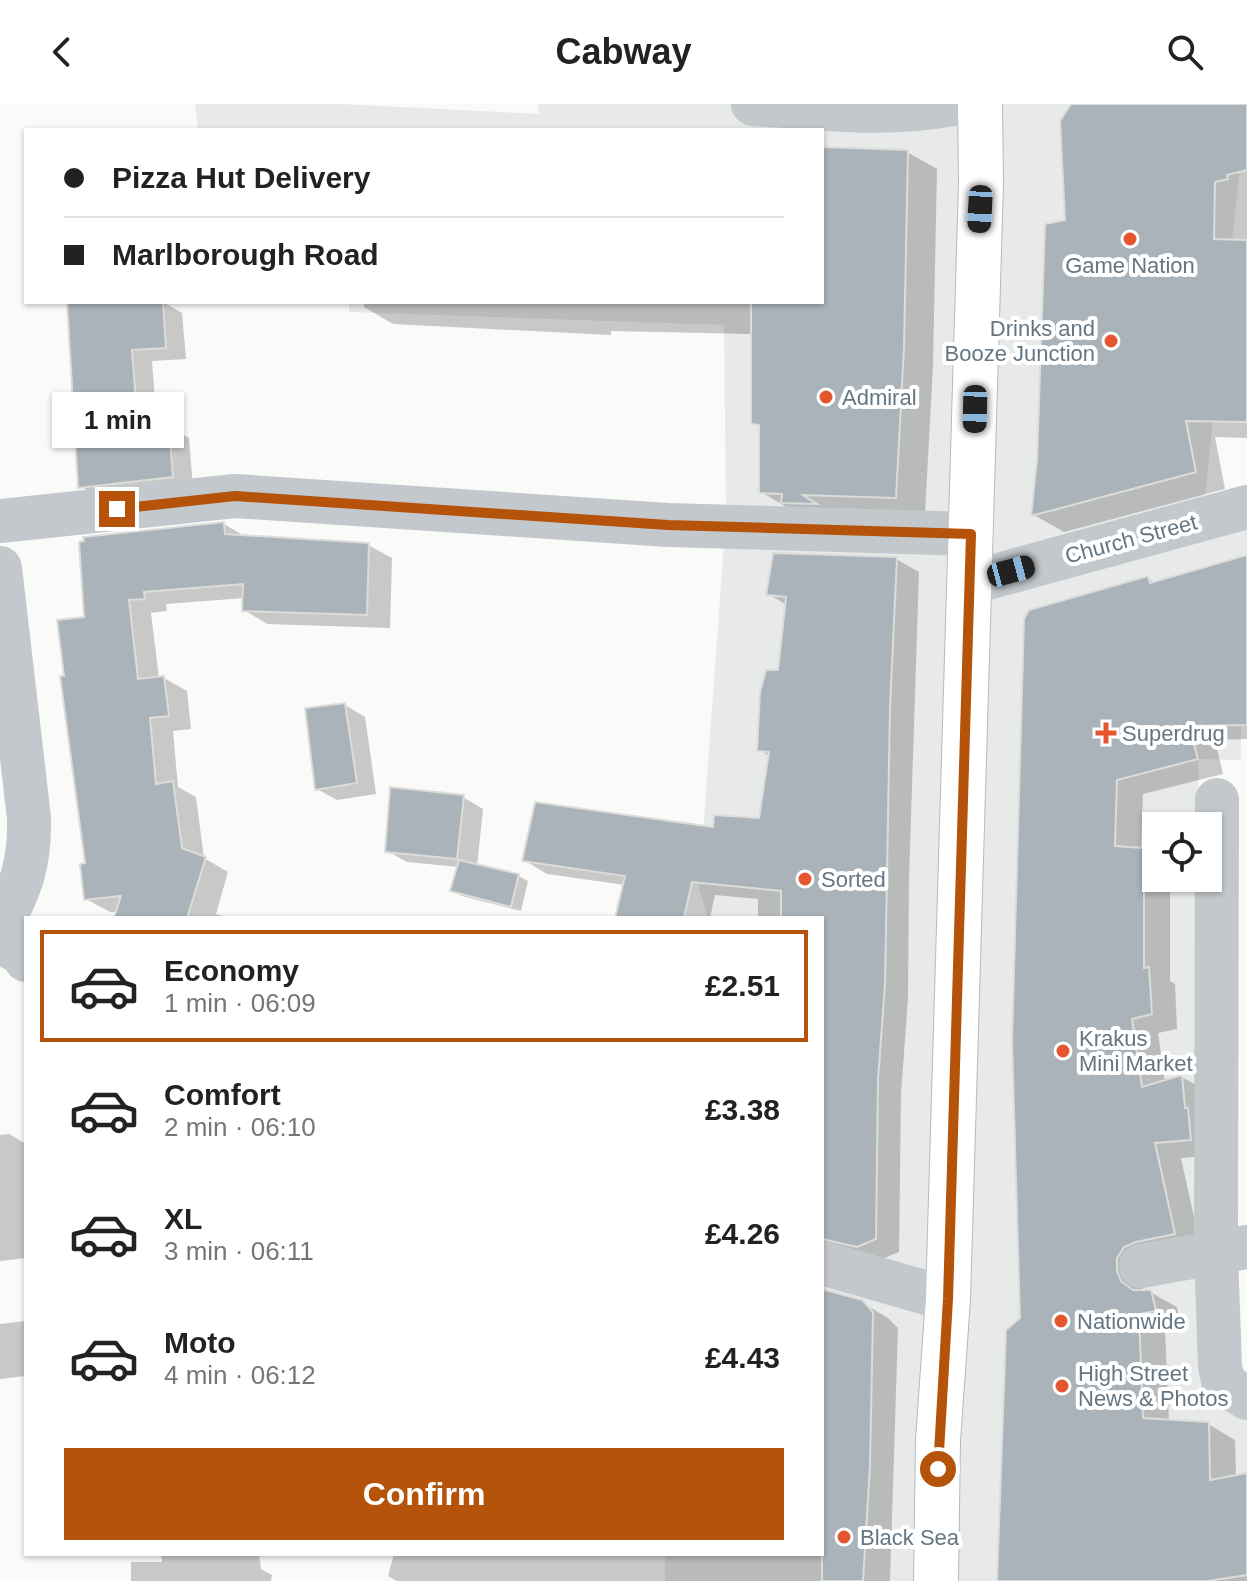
<!DOCTYPE html>
<html lang="en">
<head>
<meta charset="utf-8">
<style>
  body { margin:0; font-family:Arial,sans-serif; background:#f6f6f6; color:#222; height:100vh; display:flex; flex-direction:column; font-size:30px; white-space:nowrap }
  * { box-sizing:border-box; margin:0 }
  p { font-size:26px; color:#767676 }
  .icon { flex:none; width:44px; height:44px; fill:none; stroke:currentColor; stroke-width:2; stroke-linecap:round; stroke-linejoin:round }
  .map { position:relative; flex:1; overflow:hidden }
  .drawer { position:absolute; left:24px; top:812px; width:800px; height:640px; display:flex; flex-direction:column; background:#fff; border-radius:0px; box-shadow:0 2px 6px #0004 }
  .drawer>* { flex:none }
  .banner { position:absolute; left:24px; top:24px; width:800px; height:176px; border-radius:0px; box-shadow:0 2px 6px #0004; display:grid; align-content:center; height:176px; padding:0 40px; background:#fff }
  .fabs { position:absolute; left:1142px; top:708px; display:grid; gap:16px }
  .fabs a { display:grid; place-items:center; width:80px; height:80px; border-radius:0px; background:#fff; box-shadow:0 2px 6px #0004; font-size:40px }
  .end { position:absolute; width:36px; height:36px; margin:-18px; border:10px solid #b45309; background:#fff; box-shadow:0 0 0 4px #fff }
  .from { border-radius:50% }
  .bubble { position:absolute; height:56px; border-radius:0px; background:#fff; box-shadow:0 2px 6px #0004; font-size:26px; font-weight:700; line-height:56px; text-align:center }
  .car { position:absolute; width:24px; height:48px; margin:-24px -12px; border-radius:10px; box-shadow:0 0 6px 2px #0007; background:linear-gradient(#222 24%,#8ab4d8 0 40%,#222 0 76%,#8ab4d8 0 86%,#222 0) }
  .banner b { display:flex; align-items:center; gap:28px; height:76px; font-size:30px }
  .banner b+b { border-top:2px solid #e0e0e0 }
  .banner i { width:20px; height:20px; background:#222 }
  ul { padding:14px 0 0; list-style:none }
  li { display:flex; align-items:center; gap:24px; height:112px; margin:0 16px 12px; padding:0 24px; border:4px solid transparent; border-radius:0px }
  li div { flex:1 }
  li b { display:block; font-size:30px }
  li em { font-style:normal; font-weight:700 }
  li.on { border-color:#b45309 }
  li>.icon { width:72px; height:72px; stroke-width:1.5 }
  .button { display:flex; gap:16px; margin-top:auto; padding:16px 40px }
  .button a { flex:1; height:92px; border-radius:0px; background:#b45309; color:#fff; font-size:32px; font-weight:700; line-height:92px; text-align:center }
  header { display:flex; justify-content:space-between; align-items:center; height:104px; padding:0 40px; background:#fff; font-size:36px; font-weight:700 }
  .map>svg:first-child { display:block }
  .built { fill:#e8e9e9 }
  .shadow { fill:#0003 }
  .building { fill:#aab3b9; stroke:#dcdcda; stroke-width:2 }
  .lines { fill:none; stroke-linecap:round; stroke-linejoin:round }
  .primary-casing { stroke:#b5babe; stroke-width:46 }
  .minor { stroke:#c3c8cc; stroke-width:44 }
  .tertiary { stroke:#c3c8cc; stroke-width:44 }
  .primary { stroke:#fff; stroke-width:44 }
  .route { stroke:#b45309; stroke-width:10 }
  .poi-dot { fill:#e4572e; stroke:#fff; stroke-width:3 }
  .labels { text-anchor:middle; dominant-baseline:central; stroke-width:8; stroke-linejoin:round; paint-order:stroke }
  .poi-label { font-size:22px; fill:#657683; stroke:#fff; text-anchor:start }
  .street-label { font-size:22px; fill:#657683; stroke:#fff }
</style>
</head>
<body>
<header><svg class="icon" aria-label="back" viewBox="0 0 24 24"><path d="M15 5l-7 7 7 7"/></svg>Cabway<svg class="icon" aria-label="search" viewBox="0 0 24 24"><circle cx="10" cy="10" r="6"/><path d="M15 15l6 6"/></svg></header>
<div class="map">
<svg width="1247" height="1477" viewBox="0 0 1247 1477">
  <rect width="100%" height="100%" fill="#fafaf8"/>
  <path class="built" d="M 195,0 L 341,0 L 539,10 L 538,0 L 1220,0 L 1239,71 L 1201,429 L 1247,418 L 1247,621 L 1241,621 L 1241,656 L 1198,655 L 1199,722 L 1156,722 L 1156,774 L 1199,774 L 1205,1295 L 1247,1311 L 1247,1477 L 665,1477 L 665,1450 L 822,1450 L 822,814 L 708,814 L 699,784 L 726,412 L 724,221 L 349,208 L 349,198 L 822,198 L 822,26 L 198,26 Z"/>
  <path class="shadow" d="M 1074,0 L 1247,0 L 1247,334 L 1215,333 L 1225,385 L 1064,428 L 1034,411 L 1067,117 Z
    M 822,45 L 907,48 L 937,65 L 933,261 L 925,410 L 790,405 L 761,388 L 761,324 L 753,319 L 753,232 L 750,230 L 611,227 L 611,231 L 393,220 L 364,203 L 364,198 L 822,198 Z
    M 69,198 L 163,198 L 182,209 L 186,255 L 152,257 L 157,324 L 168,323 L 189,334 L 193,384 L 100,394 L 80,382 Z
    M 224,420 L 246,433 L 368,441 L 392,454 L 390,524 L 267,520 L 244,506 L 245,494 L 166,500 L 167,507 L 151,509 L 159,574 L 164,574 L 187,587 L 191,625 L 173,627 L 178,683 L 196,693 L 204,754 L 228,768 L 216,810 L 230,814 L 116,814 L 118,808 L 110,808 L 86,795 L 87,761 L 66,574 L 86,515 Z
    M 1247,453 L 1247,635 L 1215,636 L 1223,670 L 1143,690 L 1141,745 L 1156,753 L 1156,774 L 1170,774 L 1170,877 L 1175,880 L 1177,925 L 1158,929 L 1165,978 L 1182,973 L 1208,988 L 1217,1051 L 1181,1054 L 1201,1145 L 1143,1170 L 1143,1184 L 1144,1188 L 1150,1188 L 1177,1203 L 1181,1221 L 1165,1225 L 1169,1317 L 1208,1320 L 1235,1336 L 1236,1373 L 1247,1371 L 1247,1477 L 999,1477 L 1022,1215 L 1148,475 L 1157,479 Z
    M 896,455 L 919,468 L 909,775 L 908,894 L 901,990 L 899,1148 L 882,1155 L 822,1138 L 822,814 L 758,814 L 758,795 L 715,791 L 710,814 L 617,814 L 625,781 L 547,770 L 524,756 L 761,716 L 770,652 L 759,646 L 780,568 L 787,501 L 768,490 Z
    M 345,601 L 365,613 L 376,690 L 337,696 L 317,685 Z
    M 463,693 L 483,705 L 477,762 L 518,772 L 528,777 L 521,807 L 462,792 L 452,786 L 459,763 L 407,758 L 387,747 Z
    M 9,1030 L 26,1040 L 26,1154 L 0,1157 L 0,1031 Z
    M 822,1186 L 861,1198 L 888,1214 L 898,1224 L 890,1477 L 397,1477 L 388,1472 L 394,1450 L 822,1450 Z
    M 26,1217 L 26,1272 L 0,1275 L 0,1220 Z
    M 161,1450 L 259,1450 L 261,1465 L 272,1471 L 271,1477 L 131,1477 L 131,1458 L 162,1458 Z"/>
  <path class="building" d="M 1071,0 L 1247,0 L 1247,66 L 1227,71 L 1228,75 L 1215,78 L 1214,135 L 1247,136 L 1247,318 L 1186,317 L 1196,368 L 1031,412 L 1037,356 L 1045,120 L 1065,116 L 1060,17 Z
    M 822,43 L 908,46 L 904,243 L 896,394 L 803,391 L 817,400 L 781,399 L 782,390 L 759,389 L 759,321 L 751,320 L 751,198 L 822,198 Z
    M 67,198 L 163,198 L 166,244 L 132,246 L 138,324 L 169,321 L 173,373 L 78,384 Z
    M 224,418 L 225,430 L 369,439 L 367,511 L 242,507 L 243,480 L 144,488 L 145,495 L 129,496 L 138,575 L 164,572 L 169,612 L 150,614 L 156,680 L 173,677 L 182,744 L 206,753 L 187,814 L 114,814 L 121,792 L 84,796 L 80,760 L 85,759 L 60,572 L 64,572 L 57,516 L 84,513 L 79,438 L 84,437 L 83,433 Z
    M 773,449 L 897,453 L 890,603 L 885,880 L 878,976 L 876,1135 L 857,1143 L 822,1135 L 822,814 L 781,814 L 781,787 L 692,778 L 684,814 L 615,814 L 625,772 L 522,757 L 535,698 L 713,723 L 714,711 L 759,714 L 769,648 L 757,647 L 760,588 L 766,566 L 778,566 L 786,493 L 766,491 Z
    M 1247,451 L 1247,621 L 1189,622 L 1198,655 L 1117,676 L 1115,742 L 1144,744 L 1144,864 L 1149,863 L 1152,910 L 1132,915 L 1142,983 L 1182,971 L 1185,1004 L 1188,1004 L 1191,1036 L 1155,1039 L 1175,1130 L 1136,1138 L 1124,1143 L 1117,1154 L 1117,1167 L 1121,1177 L 1133,1186 L 1151,1186 L 1156,1207 L 1139,1210 L 1143,1314 L 1209,1318 L 1210,1376 L 1247,1369 L 1247,1471 L 1208,1477 L 997,1477 L 1006,1226 L 1020,1214 L 1012,937 L 1024,515 L 1029,506 L 1148,472 L 1150,479 Z
    M 345,599 L 357,679 L 315,686 L 305,604 Z
    M 390,683 L 464,691 L 457,755 L 385,748 Z
    M 459,756 L 519,770 L 511,803 L 450,787 Z
    M 822,1185 L 862,1196 L 873,1208 L 870,1361 L 863,1477 L 822,1477 Z"/>
  <g class="lines">
    <g class="primary-casing">
      <path id="primary" d="M 936,1477 L 938,1336 L 948,1195 L 981,79 L 980,0"/>
    </g>
    <path class="minor" d="M 0,417 L 235,392 L 668,421 L 971,430
      M 0,464 L 29,714 C 30,761 21,782 0,824
      M 969,479 L 1247,403
      M 1217,696 L 1216,1149 L 1220,1263 L 1224,1280 L 1247,1294
      M 0,838 L 22,849 L 26,856
      M 822,1159 L 948,1195
      M 1141,1162 L 1247,1143"/>
    <path class="tertiary" d="M 753,0 C 820,4 887,13 953,0"/>
    <use href="#primary" class="primary"/>
  </g>
  <g class="lines">
    <path class="route" d="M 117,405 L 235,392 L 668,421 L 971,430 L 948,1195 L 938,1365"/>
  </g>
  <g class="poi-dot">
    <circle cx="1130" cy="135" r="8"/>
    <circle cx="1111" cy="237" r="8"/>
    <circle cx="826" cy="293" r="8"/>
    <path d="M1102 617h8v8h8v8h-8v8h-8v-8h-8v-8h8z"/>
    <circle cx="805" cy="775" r="8"/>
    <circle cx="1063" cy="947" r="8"/>
    <circle cx="1061" cy="1217" r="8"/>
    <circle cx="1062" cy="1282" r="8"/>
    <circle cx="844" cy="1433" r="8"/>
  </g>
  <g class="labels">
    <g class="poi-label">
      <text x="1130" y="161" text-anchor="middle">Game Nation</text>
      <text x="1095" y="224" text-anchor="end">Drinks and<tspan x="1095" dy="25">Booze Junction</tspan></text>
      <text x="842" y="293">Admiral</text>
      <text x="1122" y="629">Superdrug</text>
      <text x="821" y="775">Sorted</text>
      <text x="1079" y="934">Krakus<tspan x="1079" dy="25">Mini Market</tspan></text>
      <text x="1077" y="1217">Nationwide</text>
      <text x="1078" y="1269">High Street<tspan x="1078" dy="25">News &amp; Photos</tspan></text>
      <text x="860" y="1433">Black Sea</text>
    </g>
    <g class="street-label">
      <text transform="translate(1131 435) rotate(-15)">Church Street</text>
    </g>
  </g>
</svg>
<div class="fabs">
<a><svg class="icon" aria-label="locate" viewBox="0 0 24 24"><circle cx="12" cy="12" r="6"/><path d="M12 2v4M12 18v4M2 12h4M18 12h4"/></svg></a>
</div>
<i class="end from" style="left:938px;top:1365px"></i>
<i class="end" style="left:117px;top:405px"></i>
<div class="bubble" style="left:52px;top:288px;width:132px">1 min</div>
<i class="car" style="left:980px;top:105px;rotate:183deg"></i>
<i class="car" style="left:975px;top:305px;rotate:181deg"></i>
<i class="car" style="left:1011px;top:467px;rotate:75deg"></i>
<div class="banner">
<b><i class="from"></i>Pizza Hut Delivery</b>
<b><i></i>Marlborough Road</b>
</div>
<section class="drawer">
<ul>
<li class="on"><svg class="icon" aria-label="car" viewBox="0 0 24 24"><path d="M5 17H2v-5l4-1 3-4h7l3 4 3 1v5h-3M9 17h6M6 11h13"/><circle cx="7" cy="17" r="2"/><circle cx="17" cy="17" r="2"/></svg><div><b>Economy</b><p>1 min · 06:09</p></div><em>£2.51</em></li>
<li><svg class="icon" aria-label="car" viewBox="0 0 24 24"><path d="M5 17H2v-5l4-1 3-4h7l3 4 3 1v5h-3M9 17h6M6 11h13"/><circle cx="7" cy="17" r="2"/><circle cx="17" cy="17" r="2"/></svg><div><b>Comfort</b><p>2 min · 06:10</p></div><em>£3.38</em></li>
<li><svg class="icon" aria-label="car" viewBox="0 0 24 24"><path d="M5 17H2v-5l4-1 3-4h7l3 4 3 1v5h-3M9 17h6M6 11h13"/><circle cx="7" cy="17" r="2"/><circle cx="17" cy="17" r="2"/></svg><div><b>XL</b><p>3 min · 06:11</p></div><em>£4.26</em></li>
<li><svg class="icon" aria-label="car" viewBox="0 0 24 24"><path d="M5 17H2v-5l4-1 3-4h7l3 4 3 1v5h-3M9 17h6M6 11h13"/><circle cx="7" cy="17" r="2"/><circle cx="17" cy="17" r="2"/></svg><div><b>Moto</b><p>4 min · 06:12</p></div><em>£4.43</em></li>
</ul>
<div class="button"><a>Confirm</a></div>
</section>
</div>
</body>
</html>
